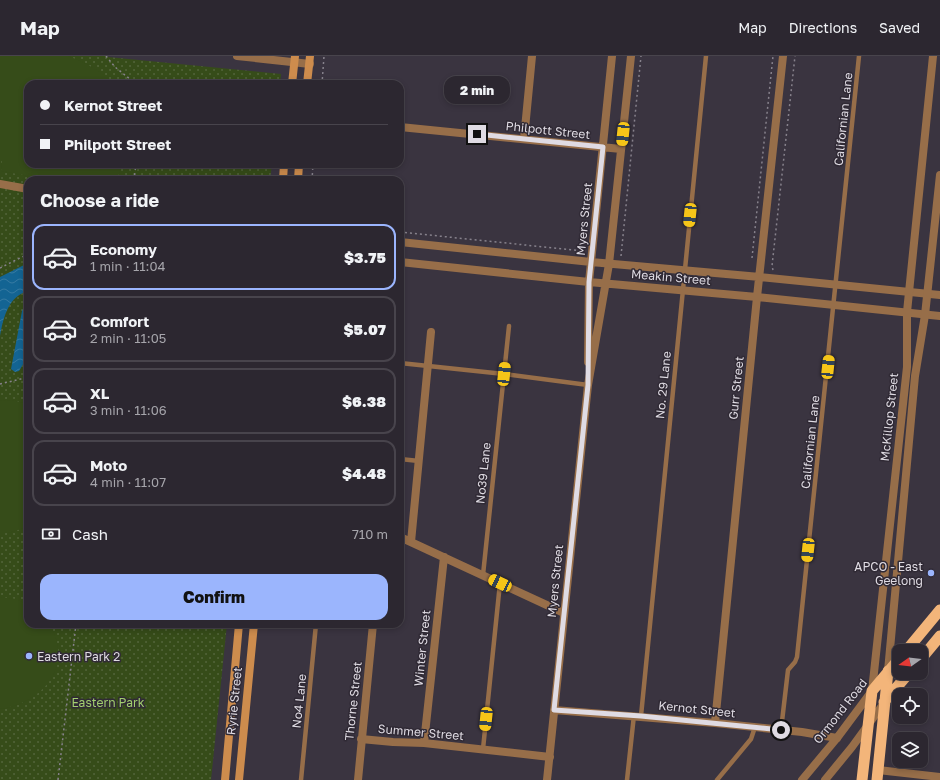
<!DOCTYPE html>
<html lang="en">
<head>
<meta charset="utf-8">
<style>
  body { margin:0; font-family:"Golos Text",sans-serif; background:#342f38; color:#f1f3f6; height:100vh; display:flex; flex-direction:column; font-size:15px; white-space:nowrap }
  * { box-sizing:border-box; margin:0 }
  p { font-size:13px; color:#a6a5ab }
  .icon { flex:none; width:22px; height:22px; fill:none; stroke:currentColor; stroke-width:2; stroke-linecap:round; stroke-linejoin:round }
  .map { position:relative; flex:1; overflow:hidden }
  .sheet { position:absolute; left:24px; top:120px; width:380px; height:452px; display:flex; flex-direction:column; background:#2c2730; border-radius:12px; box-shadow:0 2px 6px #0003,0 0 0 1px #48444c }
  .sheet>* { flex:none }
  .hud { position:absolute; left:24px; top:24px; width:380px; height:88px; border-radius:12px; box-shadow:0 2px 6px #0003,0 0 0 1px #48444c; display:grid; align-content:center; height:88px; padding:0 16px; background:#2c2730 }
  .needle { width:26px; rotate:256deg }
  .tools { position:absolute; left:892px; top:588px; display:grid; gap:8px }
  .tools a { display:grid; place-items:center; width:36px; height:36px; border-radius:8px; background:#2c2730; box-shadow:0 2px 6px #0003,0 0 0 1px #48444c; font-size:20px }
  .end { position:absolute; width:18px; height:18px; margin:-9px; border:5px solid #dfdbe3; background:#111; box-shadow:0 0 0 2px #111 }
  .from { border-radius:50% }
  .bubble { position:absolute; height:28px; border-radius:12px; background:#2c2730; box-shadow:0 2px 6px #0003,0 0 0 1px #48444c; font-size:13px; font-weight:800; line-height:28px; text-align:center }
  .car { position:absolute; width:12px; height:24px; margin:-12px -6px; border-radius:5px; box-shadow:0 0 3px 1px #0007; background:linear-gradient(#f5c518 24%,#345 0 40%,#f5c518 0 76%,#345 0 86%,#f5c518 0) }
  .hud b { display:flex; align-items:center; gap:14px; height:38px; font-size:15px }
  .hud b+b { border-top:1px solid #48444c }
  .hud i { width:10px; height:10px; background:#f1f3f6 }
  ul { padding:0; list-style:none }
  li { display:flex; align-items:center; gap:12px; height:66px; margin:0 8px 6px; padding:0 8px; border:2px solid #48444c; border-radius:12px }
  li div { flex:1 }
  li b { display:block; font-size:15px }
  li em { font-style:normal; font-weight:800 }
  li.active { border-color:#9bb5fd }
  li>.icon { width:36px; height:36px; stroke-width:1.5 }
  h2 { padding:0 16px; font-size:18px; line-height:48px }
  .pay { display:flex; align-items:center; gap:10px; height:44px; padding:0 16px; font-size:15px }
  .pay p { margin-inline-start:auto }
  .cta { display:flex; gap:8px; margin-top:auto; padding:8px 16px }
  .cta a { flex:1; height:46px; border-radius:12px; background:#9bb5fd; color:#111; font-size:16px; font-weight:800; line-height:46px; text-align:center }
  header { display:flex; align-items:center; gap:24px; box-sizing:border-box; height:56px; padding:0 20px; background:#2c2730; border-bottom:1px solid #48444c }
  header strong { font-size:19px }
  nav { display:flex; gap:22px; margin-inline-start:auto; font-size:14px }
  .map>svg:first-child { display:block }
  .park { fill:url(#park-dots) }
  .pitch { fill:#364c19 }
  .water { fill:url(#water-waves) }
  .lines { fill:none; stroke-linecap:round; stroke-linejoin:round }
  .path { stroke:#87828c; stroke-width:1.5; stroke-dasharray:2 3; stroke-linecap:butt }
  .service { stroke:#976e49; stroke-width:4.5 }
  .minor { stroke:#976e49; stroke-width:8 }
  .tertiary { stroke:#976e49; stroke-width:8 }
  .secondary { stroke:#cd8c4d; stroke-width:8 }
  .trunk { stroke:#f3b57a; stroke-width:11 }
  .route { stroke:#dfdbe3; stroke-width:5 }
  .poi-dot { fill:#9bb5fd; stroke:#302a35; stroke-width:1.5 }
  .labels { text-anchor:middle; dominant-baseline:central; stroke-width:3; stroke-linejoin:round; paint-order:stroke }
  .street-label { font-size:12px; fill:#dfdbe3; stroke:#302a35 }
  .poi-label { font-size:12px; fill:#dfdbe3; stroke:#302a35; text-anchor:end }
  .park-label { font-size:12px; fill:#a2cf6e; stroke:#302a35 }
</style>
</head>
<body>
<header>
<strong>Map</strong>
<nav><a>Map</a><a>Directions</a><a>Saved</a></nav>
</header>
<div class="map">
<svg width="940" height="724" viewBox="0 0 940 724">
  <defs>
    <pattern id="park-dots" width="8" height="8" patternUnits="userSpaceOnUse"><rect width="8" height="8" fill="#364c19"/><path d="M2 2h.1M6 6h.1" fill="none" stroke="#53653a" stroke-width="1.8" stroke-linecap="round"/></pattern>
    <pattern id="water-waves" width="16" height="10" patternUnits="userSpaceOnUse"><rect width="16" height="10" fill="#136493"/><path d="M0 5q4-4 8 0t8 0" fill="none" stroke="#357aa2"/></pattern>
  </defs>
  <rect width="100%" height="100%" fill="#3a3440"/>
  <path class="park" d="M 0,0 L 108,0 L 108,1 L 281,18 L 280,28 L 28,28 L 28,108 L 272,108 L 270,124 L 28,124 L 28,568 L 227,568 L 211,724 L 0,724 Z"/>
  <path class="pitch" d="M 0,0 L 68,0 C 85,6 101,15 113,28 L 28,28 L 28,108 L 122,108 L 117,124 L 51,124 L 1,115 L 2,105 L 0,104 Z
    M 0,344 L 16,345 L 28,348 L 28,471 L 8,477 L 0,477 Z
    M 0,541 L 16,543 L 28,549 L 28,568 L 49,568 C 75,609 43,647 0,653 Z"/>
  <path class="water" d="M 28,207 L 28,240 L 25,236 C 7,243 3,264 0,280 L 0,221 Z
    M 28,243 L 28,300 L 19,315 L 15,316 L 11,313 L 22,255 Z"/>
  <g class="lines">
    <path class="path" d="M 106,0 L 115,11 L 136,28
      M 322,28 L 324,0
      M 134,124 L 136,108
      M 312,124 L 313,108
      M 400,176 L 583,195
      M 621,200 L 641,0
      M 752,202 L 773,0
      M 0,212 L 28,198
      M 773,214 L 772,210 L 795,0
      M 25,322 L 28,329
      M 0,328 L 25,322 L 28,316
      M 58,724 L 76,568"/>
    <path class="service" d="M 400,307 L 504,318 L 588,329
      M 400,403 L 419,405
      M 483,519 L 509,270
      M 641,660 L 706,0
      M 781,674 L 788,614 L 795,606 L 797,601 L 859,0
      M 483,693 L 500,527
      M 301,724 L 316,568
      M 627,724 L 634,659
      M 717,724 L 751,683 L 755,671"/>
    <path class="minor" d="M 237,0 L 310,8
      M 400,71 L 621,93
      M 524,83 L 532,0
      M 0,128 L 28,133
      M 400,186 L 591,206 L 760,221 L 940,239
      M 400,206 L 589,226 L 757,241 L 940,260
      M 588,306 L 589,226 L 612,0
      M 400,481 L 564,557
      M 411,486 L 431,276
      M 554,654 L 715,667 L 802,676 L 837,682
      M 715,667 L 757,241 L 783,0
      M 361,683 L 393,686 L 424,687 L 550,701
      M 424,687 L 444,501
      M 878,714 L 940,721
      M 358,724 L 373,568
      M 547,724 L 588,329 L 609,208 L 631,0"/>
    <path class="tertiary" d="M 888,615 L 915,320 L 925,259 L 940,119
      M 802,724 L 837,682 L 872,635 L 907,311 L 907,256 L 933,0
      M 825,724 L 852,691 L 884,647"/>
    <path class="secondary" d="M 292,28 L 295,0
      M 307,28 L 310,0
      M 283,124 L 284,108
      M 298,124 L 299,108
      M 225,724 L 239,568
      M 239,724 L 254,568"/>
    <path class="trunk" d="M 906,595 L 940,554
      M 921,603 L 940,580
      M 884,646 L 909,617
      M 862,724 L 872,635 L 899,603
      M 877,724 L 888,615"/>
  </g>
  <g class="lines">
    <path class="route" d="M 477,78 L 603,91 L 589,226 L 588,329 L 554,654 L 641,660 L 781,674"/>
  </g>
  <g class="poi-dot">
    <circle cx="931" cy="517" r="4"/>
    <circle cx="29" cy="600" r="4"/>
  </g>
  <g class="labels">
    <g class="street-label">
      <text transform="translate(843 63) rotate(-84)">Californian Lane</text>
      <text transform="translate(548 74) rotate(6)">Philpott Street</text>
      <text transform="translate(584 163) rotate(-84)">Myers Street</text>
      <text transform="translate(671 221) rotate(5)">Meakin Street</text>
      <text transform="translate(663 329) rotate(-84)">No. 29 Lane</text>
      <text transform="translate(736 332) rotate(-84)">Gurr Street</text>
      <text transform="translate(889 361) rotate(-84)">McKillop Street</text>
      <text transform="translate(810 386) rotate(-84)">Californian Lane</text>
      <text transform="translate(483 417) rotate(-84)">No39 Lane</text>
      <text transform="translate(555 525) rotate(-84)">Myers Street</text>
      <text transform="translate(422 592) rotate(-84)">Winter Street</text>
      <text transform="translate(234 645) rotate(-84)">Ryrie Street</text>
      <text transform="translate(299 645) rotate(-84)">No4 Lane</text>
      <text transform="translate(353 645) rotate(-84)">Thorne Street</text>
      <text transform="translate(697 653) rotate(6)">Kernot Street</text>
      <text transform="translate(840 655) rotate(-52)">Ormond Road</text>
      <text transform="translate(421 676) rotate(5)">Summer Street</text>
    </g>
    <g class="poi-label">
      <text x="923" y="510">APCO - East<tspan x="923" dy="14">Geelong</tspan></text>
      <text x="37" y="600" text-anchor="start">Eastern Park 2</text>
    </g>
    <g class="park-label">
      <text x="108" y="646">Eastern Park</text>
    </g>
  </g>
</svg>
<div class="tools">
<a><svg class="needle" viewBox="-14 -14 28 28"><path d="M0-13l5 13h-10z" fill="#e53935"/><path d="M0 13l5-13h-10z" fill="#a6a5ab"/></svg></a>
<a><svg class="icon" aria-label="locate" viewBox="0 0 24 24"><circle cx="12" cy="12" r="6"/><path d="M12 2v4M12 18v4M2 12h4M18 12h4"/></svg></a>
<a><svg class="icon" aria-label="layers" viewBox="0 0 24 24"><path d="M12 4l9 5-9 5-9-5zM3 14l9 5 9-5"/></svg></a>
</div>
<i class="end from" style="left:781px;top:674px"></i>
<i class="end" style="left:477px;top:78px"></i>
<div class="bubble" style="left:444px;top:20px;width:66px">2 min</div>
<i class="car" style="left:623px;top:78px;rotate:186deg"></i>
<i class="car" style="left:690px;top:159px;rotate:186deg"></i>
<i class="car" style="left:828px;top:311px;rotate:6deg"></i>
<i class="car" style="left:504px;top:318px;rotate:6deg"></i>
<i class="car" style="left:808px;top:494px;rotate:186deg"></i>
<i class="car" style="left:500px;top:527px;rotate:295deg"></i>
<i class="car" style="left:486px;top:663px;rotate:186deg"></i>
<div class="hud">
<b><i class="from"></i>Kernot Street</b>
<b><i></i>Philpott Street</b>
</div>
<section class="sheet">
<h2>Choose a ride</h2>
<ul>
<li class="active"><svg class="icon" aria-label="car" viewBox="0 0 24 24"><path d="M5 17H2v-5l4-1 3-4h7l3 4 3 1v5h-3M9 17h6M6 11h13"/><circle cx="7" cy="17" r="2"/><circle cx="17" cy="17" r="2"/></svg><div><b>Economy</b><p>1 min · 11:04</p></div><em>$3.75</em></li>
<li><svg class="icon" aria-label="car" viewBox="0 0 24 24"><path d="M5 17H2v-5l4-1 3-4h7l3 4 3 1v5h-3M9 17h6M6 11h13"/><circle cx="7" cy="17" r="2"/><circle cx="17" cy="17" r="2"/></svg><div><b>Comfort</b><p>2 min · 11:05</p></div><em>$5.07</em></li>
<li><svg class="icon" aria-label="car" viewBox="0 0 24 24"><path d="M5 17H2v-5l4-1 3-4h7l3 4 3 1v5h-3M9 17h6M6 11h13"/><circle cx="7" cy="17" r="2"/><circle cx="17" cy="17" r="2"/></svg><div><b>XL</b><p>3 min · 11:06</p></div><em>$6.38</em></li>
<li><svg class="icon" aria-label="car" viewBox="0 0 24 24"><path d="M5 17H2v-5l4-1 3-4h7l3 4 3 1v5h-3M9 17h6M6 11h13"/><circle cx="7" cy="17" r="2"/><circle cx="17" cy="17" r="2"/></svg><div><b>Moto</b><p>4 min · 11:07</p></div><em>$4.48</em></li>
</ul>
<div class="pay"><svg class="icon" aria-label="cash" viewBox="0 0 24 24"><path d="M3 7h18v10H3z"/><circle cx="12" cy="12" r="2"/></svg>Cash<p>710 m</p></div>
<div class="cta"><a>Confirm</a></div>
</section>
</div>
</body>
</html>
